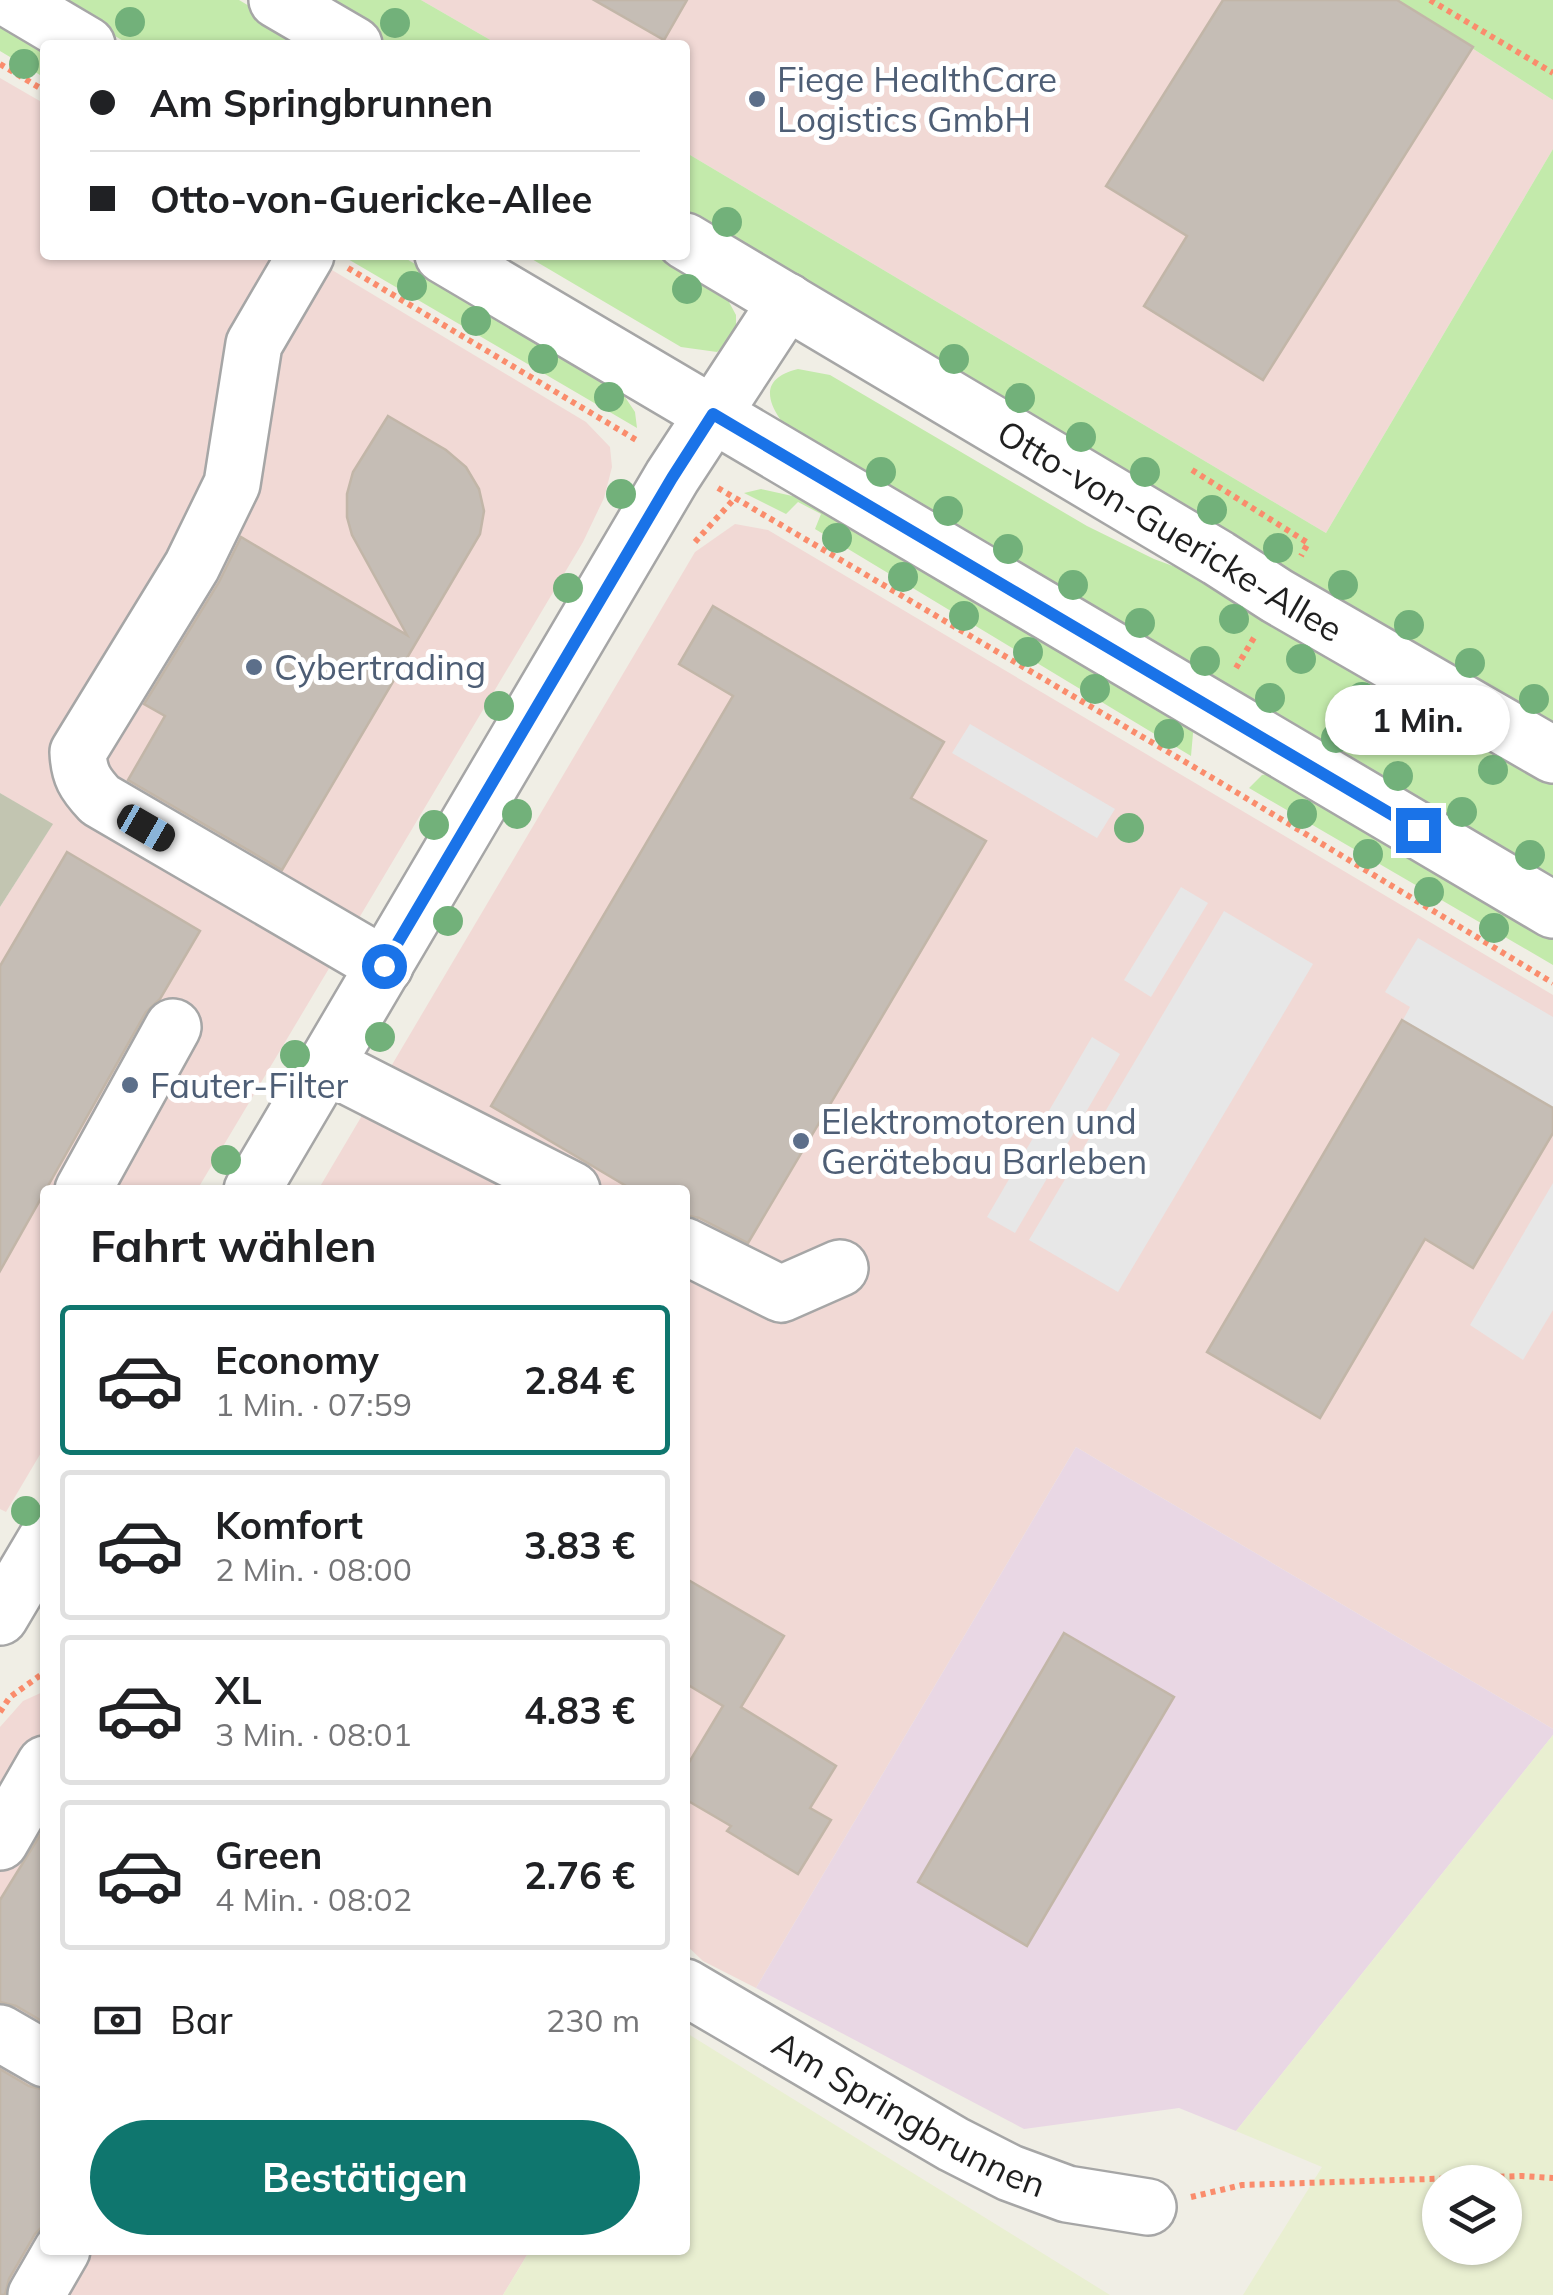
<!DOCTYPE html>
<html lang="de">
<head>
<meta charset="utf-8">
<style>
  body { margin:0; font-family:Mulish,sans-serif; background:#f6f6f6; color:#202124; height:100vh; display:flex; flex-direction:column; font-size:38px; white-space:nowrap }
  * { box-sizing:border-box; margin:0 }
  p { font-size:32px; color:#757577 }
  .icon { flex:none; width:55px; height:55px; fill:none; stroke:currentColor; stroke-width:2; stroke-linecap:round; stroke-linejoin:round }
  .map { position:relative; flex:1; overflow:hidden }
  .side { position:absolute; left:40px; top:1185px; width:650px; height:1070px; display:flex; flex-direction:column; background:#fff; border-radius:10px; box-shadow:0 2px 8px #0004 }
  .side>* { flex:none }
  .banner { position:absolute; left:40px; top:40px; width:650px; height:220px; border-radius:10px; box-shadow:0 2px 8px #0004; display:grid; align-content:center; height:220px; padding:0 50px; background:#fff }
  .tools { position:absolute; left:1422px; top:2165px; display:grid; gap:20px }
  .tools a { display:grid; place-items:center; width:100px; height:100px; border-radius:50%; background:#fff; box-shadow:0 2px 8px #0004; font-size:50px }
  .end { position:absolute; width:45px; height:45px; margin:-22px; border:12px solid #1a73e8; background:#fff; box-shadow:0 0 0 5px #fff }
  .from { border-radius:50% }
  .bubble { position:absolute; height:70px; border-radius:35px; background:#fff; box-shadow:0 2px 8px #0004; font-size:32px; font-weight:700; line-height:70px; text-align:center }
  .car { position:absolute; width:30px; height:60px; margin:-30px -15px; border-radius:12px; box-shadow:0 0 8px 2px #0007; background:linear-gradient(#222 24%,#8ab4d8 0 40%,#222 0 76%,#8ab4d8 0 86%,#222 0) }
  .banner b { display:flex; align-items:center; gap:35px; height:95px; font-size:38px }
  .banner b+b { border-top:2px solid #e0e0e0 }
  .banner i { width:25px; height:25px; background:#202124 }
  ul { padding:0; list-style:none }
  li { display:flex; align-items:center; gap:30px; height:150px; margin:0 20px 15px; padding:0 30px; border:5px solid #e0e0e0; border-radius:10px }
  li div { flex:1 }
  li b { display:block; font-size:38px }
  li em { font-style:normal; font-weight:700 }
  li.selected { border-color:#0f766e }
  li>.icon { width:90px; height:90px; stroke-width:1.5 }
  h2 { padding:0 50px; font-size:45px; line-height:120px }
  .pay { display:flex; align-items:center; gap:25px; height:110px; padding:0 50px; font-size:38px }
  .pay p { margin-inline-start:auto }
  .button { display:flex; gap:20px; margin-top:auto; padding:20px 50px }
  .button a { flex:1; height:115px; border-radius:60px; background:#0f766e; color:#fff; font-size:40px; font-weight:700; line-height:115px; text-align:center }
  .map>svg:first-child { display:block }
  .commercial { fill:#f1d9d5 }
  .industrial { fill:#e9d7e4 }
  .construction { fill:#c2c5b1 }
  .farmland { fill:#e9efd1; fill-rule:evenodd }
  .grass { fill:#c3eaab }
  .parking { fill:#e7e7e7 }
  .building { fill:#c5bdb5; stroke:#c2b6a8; stroke-width:2.5 }
  .lines { fill:none; stroke-linecap:round; stroke-linejoin:round }
  .minor-casing { stroke:#a6a6a6; stroke-width:60 }
  .path { stroke:#fa8c6c; stroke-width:6; stroke-dasharray:5 5; stroke-linecap:butt }
  .minor { stroke:#fff; stroke-width:55 }
  .tree { fill:#72b17a }
  .route { stroke:#1a73e8; stroke-width:12 }
  .service-dot { fill:#5c6f8a; stroke:#fff; stroke-width:4 }
  .labels { text-anchor:middle; dominant-baseline:central; stroke-width:10; stroke-linejoin:round; paint-order:stroke }
  .service-label { font-size:35px; fill:#4e5e75; stroke:#fff; text-anchor:start }
  .street-label { font-size:35px; fill:#1f1f1f; stroke:#fff }
</style>
</head>
<body>
<div class="map">
<svg width="1553" height="2295" viewBox="0 0 1553 2295">
  <rect width="100%" height="100%" fill="#f0eee5"/>
  <path class="commercial" d="M 421,0 L 1397,0 L 1553,100 L 1553,149 L 1326,533 L 685,152 L 685,45 L 499,45 Z
    M 0,78 L 45,104 L 45,255 L 294,255 L 327,267 L 586,422 L 610,447 L 612,467 L 604,498 L 583,542 L 197,1190 L 45,1190 L 45,1446 L 6,1512 L 0,1509 L 0,907 L 52,825 L 0,793 Z
    M 735,524 L 768,530 L 1553,995 L 1553,1729 L 1076,1447 L 756,1988 L 703,1961 L 685,1944 L 685,1190 L 318,1190 L 695,552 Z
    M 45,1691 L 45,2250 L 530,2250 L 503,2295 L 0,2295 L 0,1727 L 23,1701 Z"/>
  <path class="industrial" d="M 1076,1447 L 1553,1729 L 1553,1735 L 1236,2131 L 1179,2108 L 1024,2129 L 756,1988 Z"/>
  <path class="construction" d="M 0,793 L 53,824 L 0,907 Z"/>
  <path class="farmland" d="M 1553,1735 L 1553,2295 L 1243,2295 L 1322,2167 L 1236,2131 ZM 1440,2182 L 1505,2182 L 1505,2248 L 1440,2248 Z
    M 685,2032 L 1110,2295 L 503,2295 L 530,2250 L 685,2250 Z"/>
  <path class="grass" d="M 55,0 L 239,0 L 315,45 L 130,45 Z
    M 316,0 L 421,0 L 499,45 L 392,45 Z
    M 1397,0 L 1553,0 L 1553,100 Z
    M 0,18 L 45,45 L 45,78 L 0,51 Z
    M 1553,149 L 1553,731 L 685,217 L 685,152 L 1326,533 Z
    M 341,255 L 400,255 L 617,385 L 635,412 L 637,428 Z
    M 525,255 L 671,255 L 723,291 L 736,315 L 736,335 L 717,352 L 681,347 Z
    M 798,369 L 830,375 L 1087,526 L 1154,559 L 1232,588 L 1553,777 L 1553,887 L 797,440 C 776,417 748,381 798,369 Z
    M 761,489 L 824,503 L 1194,722 L 1191,756 L 815,529 L 821,514 L 798,502 L 786,514 L 744,493 Z
    M 1278,772 L 1553,935 L 1553,965 L 1249,788 L 1262,775 Z"/>
  <path class="parking" d="M 970,724 L 1115,809 L 1097,838 L 952,753 Z
    M 1181,887 L 1208,903 L 1151,997 L 1124,980 Z
    M 1224,911 L 1313,964 L 1118,1292 L 1029,1240 Z
    M 1418,938 L 1553,1017 L 1553,1108 L 1403,1020 L 1410,1007 L 1385,992 Z
    M 1092,1037 L 1120,1054 L 1015,1233 L 987,1217 Z
    M 1553,1183 L 1553,1310 L 1523,1360 L 1470,1325 Z"/>
  <path class="building" d="M 594,0 L 687,0 L 664,40 Z
    M 1223,0 L 1397,0 L 1473,47 L 1263,380 L 1144,306 L 1187,236 L 1106,186 Z
    M 388,416 L 446,450 L 466,467 L 479,489 L 484,511 L 480,534 L 282,870 L 128,780 L 165,716 L 144,704 L 219,582 L 241,537 L 407,635 L 352,535 L 347,517 L 347,494 L 353,472 Z
    M 713,606 L 944,742 L 911,798 L 986,841 L 748,1243 L 699,1218 L 685,1215 L 685,1190 L 633,1190 L 491,1106 L 733,696 L 679,664 Z
    M 67,852 L 200,931 L 160,999 L 146,1012 L 0,1271 L 0,966 Z
    M 1402,1020 L 1553,1108 L 1553,1133 L 1473,1268 L 1425,1239 L 1320,1418 L 1207,1352 Z
    M 685,1578 L 784,1636 L 741,1707 L 836,1766 L 810,1808 L 831,1820 L 798,1874 L 727,1831 L 731,1826 L 685,1799 L 685,1769 L 723,1706 L 685,1683 Z
    M 1064,1633 L 1174,1697 L 1027,1946 L 918,1882 Z
    M 45,1827 L 45,2023 L 16,2006 L 0,2002 L 0,1900 Z
    M 0,2069 L 29,2086 L 45,2090 L 45,2224 L 35,2234 L 9,2279 L 5,2295 L 0,2295 Z"/>
  <g class="lines">
    <g class="minor-casing">
      <g id="minor">
        <path d="M 11,0 L 87,45"/>
        <path d="M 277,0 L 354,45"/>
        <path id="s1" d="M 685,241 L 1218,558 L 1277,596 L 1553,755"/>
        <path d="M 306,255 L 254,344 L 232,484 L 192,566 L 78,752 C 79,775 85,784 100,800 L 385,966"/>
        <path d="M 443,255 L 1553,910"/>
        <path d="M 326,1065 L 572,1190"/>
        <path d="M 83,1190 L 173,1027"/>
        <path d="M 252,1190 L 672,477 L 787,301"/>
        <path d="M 685,1246 L 781,1294 L 840,1268"/>
        <path d="M 0,1617 L 45,1541"/>
        <path d="M 0,1842 L 45,1764"/>
        <path id="s2" d="M 685,1987 L 953,2144 L 1010,2173 L 1067,2194 L 1148,2207"/>
        <path d="M 0,2033 L 45,2059"/>
        <path d="M 36,2295 L 62,2250"/>
      </g>
    </g>
    <path class="path" d="M 1430,0 L 1553,73
      M 0,64 L 45,91
      M 348,268 L 638,441
      M 1192,470 L 1308,543 L 1301,556
      M 718,488 L 1216,780 L 1553,983
      M 695,542 L 735,498
      M 1236,668 L 1255,636
      M 0,1712 L 10,1697 L 45,1672
      M 1191,2197 L 1242,2185 L 1522,2176 L 1553,2178"/>
    <use href="#minor" class="minor"/>
  </g>
  <g class="tree">
    <circle cx="130" cy="22" r="15"/>
    <circle cx="395" cy="23" r="15"/>
    <circle cx="24" cy="64" r="15"/>
    <circle cx="727" cy="222" r="15"/>
    <circle cx="412" cy="286" r="15"/>
    <circle cx="687" cy="289" r="15"/>
    <circle cx="476" cy="321" r="15"/>
    <circle cx="543" cy="359" r="15"/>
    <circle cx="954" cy="359" r="15"/>
    <circle cx="609" cy="397" r="15"/>
    <circle cx="1020" cy="398" r="15"/>
    <circle cx="1081" cy="437" r="15"/>
    <circle cx="881" cy="472" r="15"/>
    <circle cx="1145" cy="472" r="15"/>
    <circle cx="621" cy="494" r="15"/>
    <circle cx="1212" cy="510" r="15"/>
    <circle cx="948" cy="511" r="15"/>
    <circle cx="837" cy="538" r="15"/>
    <circle cx="1278" cy="548" r="15"/>
    <circle cx="1008" cy="549" r="15"/>
    <circle cx="903" cy="577" r="15"/>
    <circle cx="1073" cy="585" r="15"/>
    <circle cx="1343" cy="585" r="15"/>
    <circle cx="568" cy="588" r="15"/>
    <circle cx="964" cy="616" r="15"/>
    <circle cx="1234" cy="619" r="15"/>
    <circle cx="1140" cy="623" r="15"/>
    <circle cx="1409" cy="625" r="15"/>
    <circle cx="1028" cy="652" r="15"/>
    <circle cx="1301" cy="659" r="15"/>
    <circle cx="1205" cy="661" r="15"/>
    <circle cx="1470" cy="663" r="15"/>
    <circle cx="1095" cy="689" r="15"/>
    <circle cx="1362" cy="697" r="15"/>
    <circle cx="1270" cy="698" r="15"/>
    <circle cx="1534" cy="699" r="15"/>
    <circle cx="499" cy="706" r="15"/>
    <circle cx="1426" cy="733" r="15"/>
    <circle cx="1169" cy="734" r="15"/>
    <circle cx="1336" cy="738" r="15"/>
    <circle cx="1493" cy="770" r="15"/>
    <circle cx="1398" cy="776" r="15"/>
    <circle cx="1462" cy="812" r="15"/>
    <circle cx="517" cy="814" r="15"/>
    <circle cx="1302" cy="814" r="15"/>
    <circle cx="434" cy="825" r="15"/>
    <circle cx="1129" cy="828" r="15"/>
    <circle cx="1368" cy="854" r="15"/>
    <circle cx="1530" cy="855" r="15"/>
    <circle cx="1429" cy="892" r="15"/>
    <circle cx="448" cy="921" r="15"/>
    <circle cx="1494" cy="928" r="15"/>
    <circle cx="380" cy="1037" r="15"/>
    <circle cx="295" cy="1055" r="15"/>
    <circle cx="226" cy="1160" r="15"/>
    <circle cx="26" cy="1511" r="15"/>
  </g>
  <g class="lines">
    <path class="route" d="M 384,966 L 672,478 L 713,414 L 1418,830"/>
  </g>
  <g class="service-dot">
    <circle cx="757" cy="99" r="10"/>
    <circle cx="254" cy="667" r="10"/>
    <circle cx="130" cy="1085" r="10"/>
    <circle cx="801" cy="1141" r="10"/>
  </g>
  <g class="labels">
    <g class="service-label">
      <text x="777" y="79">Fiege HealthCare<tspan x="777" dy="40">Logistics GmbH</tspan></text>
      <text x="274" y="667">Cybertrading</text>
      <text x="150" y="1085">Fauter-Filter</text>
      <text x="821" y="1121">Elektromotoren und<tspan x="821" dy="40">Gerätebau Barleben</tspan></text>
    </g>
    <g class="street-label">
      <text stroke="none"><textPath href="#s1" startOffset="565">Otto-von-Guericke-Allee</textPath></text>
      <text stroke="none"><textPath href="#s2" startOffset="258">Am Springbrunnen</textPath></text>
    </g>
  </g>
</svg>
<div class="tools">
<a><svg class="icon" aria-label="layers" viewBox="0 0 24 24"><path d="M12 4l9 5-9 5-9-5zM3 14l9 5 9-5"/></svg></a>
</div>
<i class="end from" style="left:384px;top:966px"></i>
<i class="end" style="left:1418px;top:830px"></i>
<div class="bubble" style="left:1325px;top:685px;width:185px">1 Min.</div>
<i class="car" style="left:146px;top:828px;rotate:120deg"></i>
<div class="banner">
<b><i class="from"></i>Am Springbrunnen</b>
<b><i></i>Otto-von-Guericke-Allee</b>
</div>
<section class="side">
<h2>Fahrt wählen</h2>
<ul>
<li class="selected"><svg class="icon" aria-label="car" viewBox="0 0 24 24"><path d="M5 17H2v-5l4-1 3-4h7l3 4 3 1v5h-3M9 17h6M6 11h13"/><circle cx="7" cy="17" r="2"/><circle cx="17" cy="17" r="2"/></svg><div><b>Economy</b><p>1 Min. · 07:59</p></div><em>2.84 €</em></li>
<li><svg class="icon" aria-label="car" viewBox="0 0 24 24"><path d="M5 17H2v-5l4-1 3-4h7l3 4 3 1v5h-3M9 17h6M6 11h13"/><circle cx="7" cy="17" r="2"/><circle cx="17" cy="17" r="2"/></svg><div><b>Komfort</b><p>2 Min. · 08:00</p></div><em>3.83 €</em></li>
<li><svg class="icon" aria-label="car" viewBox="0 0 24 24"><path d="M5 17H2v-5l4-1 3-4h7l3 4 3 1v5h-3M9 17h6M6 11h13"/><circle cx="7" cy="17" r="2"/><circle cx="17" cy="17" r="2"/></svg><div><b>XL</b><p>3 Min. · 08:01</p></div><em>4.83 €</em></li>
<li><svg class="icon" aria-label="car" viewBox="0 0 24 24"><path d="M5 17H2v-5l4-1 3-4h7l3 4 3 1v5h-3M9 17h6M6 11h13"/><circle cx="7" cy="17" r="2"/><circle cx="17" cy="17" r="2"/></svg><div><b>Green</b><p>4 Min. · 08:02</p></div><em>2.76 €</em></li>
</ul>
<div class="pay"><svg class="icon" aria-label="cash" viewBox="0 0 24 24"><path d="M3 7h18v10H3z"/><circle cx="12" cy="12" r="2"/></svg>Bar<p>230 m</p></div>
<div class="button"><a>Bestätigen</a></div>
</section>
</div>
</body>
</html>
